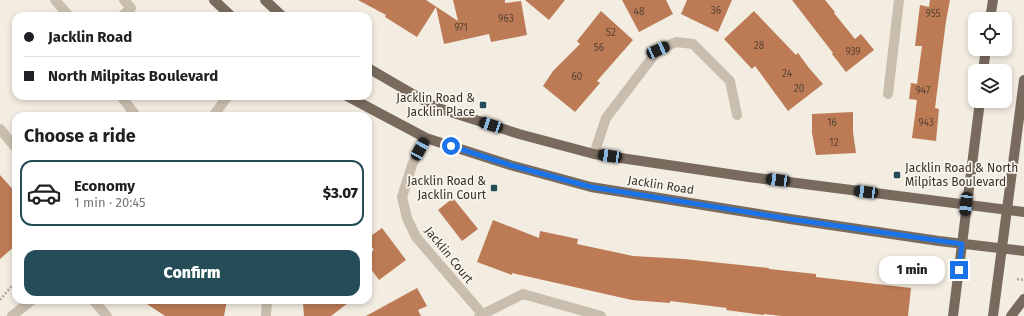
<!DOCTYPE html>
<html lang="en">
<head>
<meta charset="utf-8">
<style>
  body { margin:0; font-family:"Fira Sans",sans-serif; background:#f6f6f6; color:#202124; height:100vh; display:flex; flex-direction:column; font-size:15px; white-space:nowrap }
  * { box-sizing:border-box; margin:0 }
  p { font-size:13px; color:#757577 }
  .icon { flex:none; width:22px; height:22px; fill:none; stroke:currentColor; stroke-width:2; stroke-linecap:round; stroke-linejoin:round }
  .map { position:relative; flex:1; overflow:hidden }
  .panel { position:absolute; left:12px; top:112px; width:360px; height:192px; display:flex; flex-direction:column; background:#fff; border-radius:12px; box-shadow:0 2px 6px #0003 }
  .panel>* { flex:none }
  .hud { position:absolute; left:12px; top:12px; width:360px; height:88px; border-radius:12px; box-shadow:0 2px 6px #0003; display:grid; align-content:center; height:88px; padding:0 12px; background:#fff }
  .fabs { position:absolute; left:968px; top:12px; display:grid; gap:8px }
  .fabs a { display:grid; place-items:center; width:44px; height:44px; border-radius:8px; background:#fff; box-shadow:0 2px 6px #0003; font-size:20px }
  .end { position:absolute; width:18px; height:18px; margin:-9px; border:5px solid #1a73e8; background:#fff; box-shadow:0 0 0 2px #fff }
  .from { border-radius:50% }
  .bubble { position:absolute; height:28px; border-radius:12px; background:#fff; box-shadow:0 2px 6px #0003; font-size:13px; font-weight:800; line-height:28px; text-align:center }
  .car { position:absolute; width:12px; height:24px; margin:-12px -6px; border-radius:5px; box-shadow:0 0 3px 1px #0007; background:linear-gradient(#222 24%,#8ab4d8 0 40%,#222 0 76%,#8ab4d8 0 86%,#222 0) }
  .hud b { display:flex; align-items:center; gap:14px; height:38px; font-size:15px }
  .hud b+b { border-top:1px solid #e0e0e0 }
  .hud i { width:10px; height:10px; background:#202124 }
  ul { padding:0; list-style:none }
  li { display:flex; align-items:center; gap:12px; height:66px; margin:0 8px 6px; padding:0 4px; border:2px solid transparent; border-radius:12px }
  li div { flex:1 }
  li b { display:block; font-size:15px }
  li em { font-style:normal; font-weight:800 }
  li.current { border-color:#244d57 }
  li>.icon { width:36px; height:36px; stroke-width:1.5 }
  h2 { padding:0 12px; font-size:18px; line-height:48px }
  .primary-button { display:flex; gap:8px; margin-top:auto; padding:8px 12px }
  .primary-button a { flex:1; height:46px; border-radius:12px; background:#244d57; color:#fff; font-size:16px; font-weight:800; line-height:46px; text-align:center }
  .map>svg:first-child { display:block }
  .building { fill:#bc7b55 }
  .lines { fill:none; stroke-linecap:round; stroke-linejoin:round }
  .path { stroke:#b5a898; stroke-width:2.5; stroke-dasharray:2 2; stroke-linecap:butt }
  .minor { stroke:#c9beae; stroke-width:10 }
  .major { stroke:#796a5e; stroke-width:10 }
  .route { stroke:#1a73e8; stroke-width:5 }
  .poi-dot { fill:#244d57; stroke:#f9f5ed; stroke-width:1.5 }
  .labels { text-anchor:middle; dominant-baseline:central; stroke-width:3.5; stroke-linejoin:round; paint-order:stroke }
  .number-label { font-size:10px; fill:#594436 }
  .poi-label { font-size:12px; fill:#38312b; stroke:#f9f5ed; text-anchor:end }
  .street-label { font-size:12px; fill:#38312b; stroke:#f9f5ed }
</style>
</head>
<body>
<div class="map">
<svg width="1024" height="316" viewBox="0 0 1024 316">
  <rect width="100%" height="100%" fill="#f2ece1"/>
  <path class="building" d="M 358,0 L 426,0 L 458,21 L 453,0 L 505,0 L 505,3 L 521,1 L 527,35 L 491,42 L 489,34 L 444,44 L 436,7 L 417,37 L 385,17 L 386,15 Z
    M 525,0 L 565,0 L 549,20 Z
    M 622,0 L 666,0 L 673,14 L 639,32 Z
    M 687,0 L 732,0 L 718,32 L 681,14 Z
    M 792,0 L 825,0 L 835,12 L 834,13 L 855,39 L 861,34 L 874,50 L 846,72 L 832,54 L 833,53 Z
    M 930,0 L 950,0 L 946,21 L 935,108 L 939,109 L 936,141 L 912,138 L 917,100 L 909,99 L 911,83 L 917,84 L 922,46 L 915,46 L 920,5 L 929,7 Z
    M 601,11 L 633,40 L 597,81 L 600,83 L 575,112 L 543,86 L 553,71 L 580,44 L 577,41 Z
    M 754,11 L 796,55 L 798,53 L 809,68 L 823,84 L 788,111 L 755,66 L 752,69 L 724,39 Z
    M 853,112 L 853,132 L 856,153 L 816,155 L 812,133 L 812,114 Z
    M 0,175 L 16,193 L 16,245 L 0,259 Z
    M 453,198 L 478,229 L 462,241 L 438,210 Z
    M 493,220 L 539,238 L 540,231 L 578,239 L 577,244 L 633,256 L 684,259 L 769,268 L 769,269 L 816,274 L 816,277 L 911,288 L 908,316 L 782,316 L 764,314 L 763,315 L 726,310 L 727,308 L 670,301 L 670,303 L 632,300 L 512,273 L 512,275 L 477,262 Z
    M 382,228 L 406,260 L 379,280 L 368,265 L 368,254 L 374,250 L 368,241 L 368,238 Z
    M 417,288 L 427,306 L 418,310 L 421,316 L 366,316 Z
    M 141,300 L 227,300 L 224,316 L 165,316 Z
    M 339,300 L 352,300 L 331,316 L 304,316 L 303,303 Z"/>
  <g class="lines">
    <path class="path" d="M 1017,279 L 1024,280
      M 0,300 L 16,281"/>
    <path class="minor" d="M 55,0 L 69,16
      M 122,16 L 131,8 L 124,0
      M 888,94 L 899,0
      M 121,96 L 136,116
      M 213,116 L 228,96
      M 0,129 L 16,148
      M 426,138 L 412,165 L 402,197 L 407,218 L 416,237 L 484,316
      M 594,154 L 606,118 L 658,50 L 676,42 L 693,44 L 730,81 L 737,115
      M 93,300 L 107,316
      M 12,316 L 32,300
      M 266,316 L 267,300
      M 479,316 L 523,294 L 601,316"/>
    <path class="major" d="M 214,0 L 231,16
      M 265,0 L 282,16
      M 990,19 L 993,0
      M 368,68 L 435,107 L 519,134 L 594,154 L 749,177 L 1024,212
      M 983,71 L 986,49
      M 347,96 L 426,138 L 510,165 L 591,187 L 790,219 L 939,241 L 1024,251
      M 953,316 L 980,101
      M 993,316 L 1024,80
      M 1011,316 L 1024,299"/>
  </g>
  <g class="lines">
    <path class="route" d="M 451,146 L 510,165 L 591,187 L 790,219 L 962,244 L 959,270"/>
  </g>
  <g class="poi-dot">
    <rect x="479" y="101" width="8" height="8" rx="2"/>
    <rect x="893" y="171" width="8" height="8" rx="2"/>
    <rect x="490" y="184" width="8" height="8" rx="2"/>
  </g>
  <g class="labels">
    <g class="number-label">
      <text x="716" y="11">36</text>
      <text x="639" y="12">48</text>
      <text x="933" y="14">955</text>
      <text x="506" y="19">963</text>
      <text x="461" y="28">971</text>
      <text x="611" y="33">52</text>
      <text x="759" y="46">28</text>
      <text x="599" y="48">56</text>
      <text x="853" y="52">939</text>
      <text x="787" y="74">24</text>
      <text x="577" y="77">60</text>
      <text x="799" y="89">20</text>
      <text x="923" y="91">947</text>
      <text x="832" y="123">16</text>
      <text x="926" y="123">943</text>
      <text x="834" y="143">12</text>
    </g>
    <g class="poi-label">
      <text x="475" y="98">Jacklin Road &amp;<tspan x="475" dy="14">Jacklin Place</tspan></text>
      <text x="905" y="168" text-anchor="start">Jacklin Road &amp; North<tspan x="905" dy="14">Milpitas Boulevard</tspan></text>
      <text x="486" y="181">Jacklin Road &amp;<tspan x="486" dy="14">Jacklin Court</tspan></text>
    </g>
    <g class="street-label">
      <text transform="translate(661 185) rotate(9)">Jacklin Road</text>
      <text transform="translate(449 255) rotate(51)">Jacklin Court</text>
    </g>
  </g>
</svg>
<div class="fabs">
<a><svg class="icon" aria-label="locate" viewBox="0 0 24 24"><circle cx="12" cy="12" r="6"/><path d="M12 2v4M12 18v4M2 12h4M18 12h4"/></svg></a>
<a><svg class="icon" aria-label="layers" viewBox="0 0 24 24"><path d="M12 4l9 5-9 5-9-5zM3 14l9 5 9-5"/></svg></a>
</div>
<i class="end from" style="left:451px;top:146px"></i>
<i class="end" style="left:959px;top:270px"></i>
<div class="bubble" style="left:879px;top:256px;width:66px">1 min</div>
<i class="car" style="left:658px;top:50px;rotate:66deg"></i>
<i class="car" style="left:491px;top:125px;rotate:288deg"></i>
<i class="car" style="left:420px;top:149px;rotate:28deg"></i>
<i class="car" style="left:610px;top:156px;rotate:278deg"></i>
<i class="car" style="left:778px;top:180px;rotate:277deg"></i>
<i class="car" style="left:866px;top:192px;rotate:277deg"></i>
<i class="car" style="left:966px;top:204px;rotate:186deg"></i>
<div class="hud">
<b><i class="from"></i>Jacklin Road</b>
<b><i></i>North Milpitas Boulevard</b>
</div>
<section class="panel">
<h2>Choose a ride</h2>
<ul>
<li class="current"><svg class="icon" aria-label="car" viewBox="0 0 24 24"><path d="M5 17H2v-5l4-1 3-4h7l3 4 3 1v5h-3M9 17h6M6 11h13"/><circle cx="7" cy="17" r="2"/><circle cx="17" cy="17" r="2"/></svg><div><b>Economy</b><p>1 min · 20:45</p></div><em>$3.07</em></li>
</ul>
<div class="primary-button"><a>Confirm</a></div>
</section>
</div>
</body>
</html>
